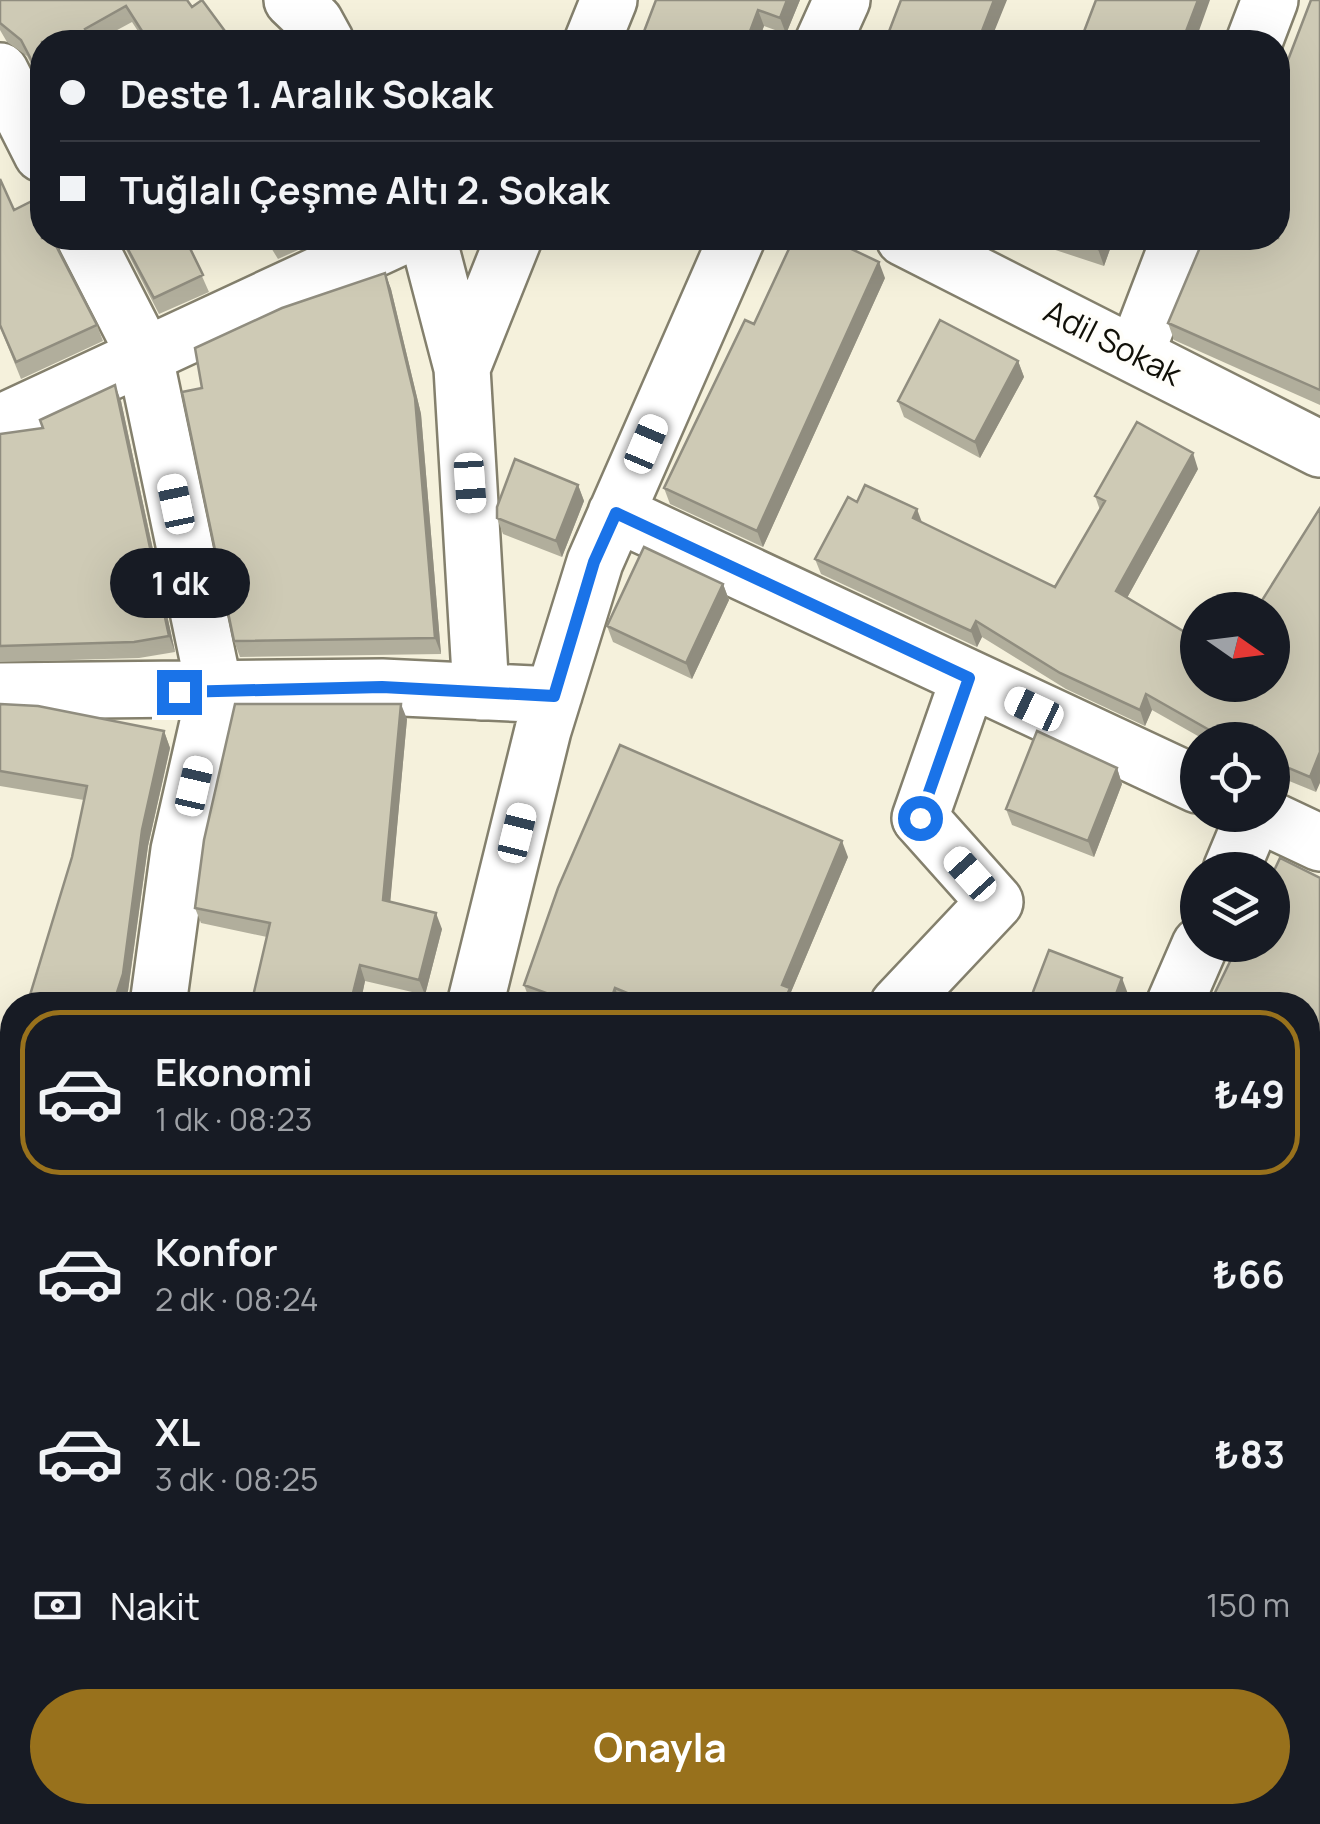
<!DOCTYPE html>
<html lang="tr">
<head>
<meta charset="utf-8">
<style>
  body { margin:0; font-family:Manrope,sans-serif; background:#20242c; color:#f1f3f6; height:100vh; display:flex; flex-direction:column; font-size:38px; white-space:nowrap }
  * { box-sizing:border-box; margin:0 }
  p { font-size:32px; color:#9ea1a6 }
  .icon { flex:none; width:55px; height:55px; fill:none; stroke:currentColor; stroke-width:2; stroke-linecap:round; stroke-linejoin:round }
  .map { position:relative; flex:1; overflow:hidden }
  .side { position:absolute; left:0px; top:992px; width:1320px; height:832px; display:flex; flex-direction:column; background:#171b24; border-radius:40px 40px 0 0; box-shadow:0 10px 40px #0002 }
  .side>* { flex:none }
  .top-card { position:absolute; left:30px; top:30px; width:1260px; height:220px; border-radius:40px; box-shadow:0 10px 40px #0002; display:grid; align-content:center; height:220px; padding:0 30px; background:#171b24 }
  .needle { width:65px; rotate:104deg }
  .controls { position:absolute; left:1180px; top:592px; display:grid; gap:20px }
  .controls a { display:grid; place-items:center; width:110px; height:110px; border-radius:50%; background:#171b24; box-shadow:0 10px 40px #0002; font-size:50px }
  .end { position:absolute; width:45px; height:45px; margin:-22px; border:12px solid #1a73e8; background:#fff; box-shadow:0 0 0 5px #fff }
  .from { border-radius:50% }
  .bubble { position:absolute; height:70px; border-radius:35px; background:#171b24; box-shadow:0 10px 40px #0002; font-size:32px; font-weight:700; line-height:70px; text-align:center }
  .car { position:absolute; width:30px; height:60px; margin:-30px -15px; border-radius:12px; box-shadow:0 0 8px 2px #0007; background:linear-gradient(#fff 24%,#345 0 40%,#fff 0 76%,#345 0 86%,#fff 0) }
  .top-card b { display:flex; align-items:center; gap:35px; height:95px; font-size:38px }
  .top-card b+b { border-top:2px solid #363941 }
  .top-card i { width:25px; height:25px; background:#f1f3f6 }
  ul { padding:18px 0 0; list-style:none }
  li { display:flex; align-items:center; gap:30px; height:165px; margin:0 20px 15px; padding:0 10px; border:5px solid transparent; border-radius:40px }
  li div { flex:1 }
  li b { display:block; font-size:38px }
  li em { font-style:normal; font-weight:700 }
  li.selected { border-color:#98711c }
  li>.icon { width:90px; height:90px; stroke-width:1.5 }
  .pay { display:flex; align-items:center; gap:25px; height:110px; padding:0 30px; font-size:38px }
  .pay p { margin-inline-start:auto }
  .primary-button { display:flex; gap:20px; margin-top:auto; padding:20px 30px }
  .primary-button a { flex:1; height:115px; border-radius:60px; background:#98711c; color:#fff; font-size:40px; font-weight:700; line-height:115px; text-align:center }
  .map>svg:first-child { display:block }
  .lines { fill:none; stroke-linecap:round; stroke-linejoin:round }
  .street-casing { stroke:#84806d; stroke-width:60 }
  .street { stroke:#fff; stroke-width:55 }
  .wall { fill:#b1ae9c }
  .shaded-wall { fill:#908d7f }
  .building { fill:#cecab5; stroke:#908d7f; stroke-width:2.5 }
  .route { stroke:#1a73e8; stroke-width:12 }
  .labels { text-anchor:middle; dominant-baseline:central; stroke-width:8; stroke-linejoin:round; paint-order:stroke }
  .street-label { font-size:32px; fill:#111008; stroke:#fffefa }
</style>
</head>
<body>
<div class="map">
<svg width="1320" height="1824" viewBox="0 0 1320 1824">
  <rect width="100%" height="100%" fill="#f5f1dc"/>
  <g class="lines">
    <g class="street-casing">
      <path id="street" d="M 292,0 L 315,22 L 326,42
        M 592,42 L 609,0
        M 823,42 L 842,0
        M 1254,42 L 1270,0
        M 0,71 L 42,154
        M 85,238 L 144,353 L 215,692 L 179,850 L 158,1005
        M 428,238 L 462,368 L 481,692
        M 904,238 L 1320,449
        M 1136,353 L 1180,238
        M 462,368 L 514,238
        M 0,423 L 398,238
        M 616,513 L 1198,785
        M 0,691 L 382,687 L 554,695
        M 1261,815 L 1320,843
        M 1231,870 L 1254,815
        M 475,1005 L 543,730 L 595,562 L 737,238
        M 898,1005 L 995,902 L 920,818 L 969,678
        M 1174,1005 L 1200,945
        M 0,1181 L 12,1188
        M 0,1410 L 12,1407
        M 1298,1812 L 1305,1824
        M 204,1824 L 210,1812
        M 819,1824 L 829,1812"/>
    </g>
    <use href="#street" class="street"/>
  </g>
  <path class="wall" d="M 0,0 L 192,7 L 233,42 L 145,42 L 132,22 L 95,42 L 42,42 L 41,83 L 27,56 L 7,42 L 0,30 Z
    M 656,0 L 800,0 L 786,34 L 764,26 L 758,42 L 640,42 Z
    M 1320,0 L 1320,405 L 1174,340 L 1168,323 Z
    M 0,179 L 14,210 L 42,238 L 54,238 L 55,243 L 97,325 L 103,341 L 21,379 L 0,327 Z
    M 120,238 L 185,238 L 209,292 L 159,314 Z
    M 265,238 L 325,238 L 278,259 Z
    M 1019,238 L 1114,238 L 1104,266 Z
    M 385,273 L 391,289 L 421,414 L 441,654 L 240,657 L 234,641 L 202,388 Z
    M 885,278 L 763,547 L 670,504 L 664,488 L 754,324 Z
    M 1018,361 L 1024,377 L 980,458 L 904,417 L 898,401 Z
    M 121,401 L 175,652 L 139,658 L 0,662 L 0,434 L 42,428 Z
    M 1198,469 L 1127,598 L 1198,685 L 1272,610 L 1316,792 L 1272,774 L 1272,740 L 1205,740 L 1152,710 L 1145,726 L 1066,689 L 982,637 L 977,647 L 821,574 L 815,559 L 857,502 L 922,523 L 1055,587 L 1100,510 L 1095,496 Z
    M 578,485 L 584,501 L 562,557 L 503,534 L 497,518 Z
    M 723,584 L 729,600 L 692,679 L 613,642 L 607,626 Z
    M 0,704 L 164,731 L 170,748 L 148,846 L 128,991 L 72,857 L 84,800 L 0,786 Z
    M 407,719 L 390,902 L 442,929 L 425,995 L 365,981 L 360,1005 L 251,1005 L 267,937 L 201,923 L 195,908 Z
    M 1117,768 L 1122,784 L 1094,857 L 1012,825 L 1006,809 Z
    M 848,857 L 791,992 L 795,1005 L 540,1005 L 530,1001 L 524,985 Z
    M 1320,878 L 1320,1167 L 1308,1161 L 1308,1005 Z
    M 0,1239 L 12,1244 L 12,1346 L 0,1344 Z
    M 87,1812 L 125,1812 L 120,1824 Z"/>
  <path class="shaded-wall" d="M 787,0 L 800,0 L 786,34 L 780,18 Z
    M 994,0 L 1007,0 L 990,42 L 982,31 Z
    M 1198,0 L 1210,0 L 1195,42 L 1182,42 Z
    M 758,10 L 764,26 L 758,42 L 746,42 Z
    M 42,62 L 42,82 L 41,83 L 35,67 Z
    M 1102,238 L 1114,238 L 1104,266 L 1098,249 Z
    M 879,262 L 885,278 L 763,547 L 757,531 Z
    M 385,273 L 391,289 L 421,414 L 441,654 L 435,638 Z
    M 1018,361 L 1024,377 L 980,458 L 975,442 Z
    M 115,385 L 121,401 L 175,652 L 169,636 Z
    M 1193,453 L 1198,469 L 1122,607 L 1116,591 Z
    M 578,485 L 584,501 L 562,557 L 556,541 Z
    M 917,509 L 923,525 L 913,518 Z
    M 723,584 L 729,600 L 692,679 L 686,663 Z
    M 976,621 L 982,637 L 977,647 L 971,631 Z
    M 1146,694 L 1152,710 L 1145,726 L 1140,710 Z
    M 401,704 L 407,719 L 389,916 L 383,900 Z
    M 164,731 L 170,748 L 148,846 L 128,991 L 124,1005 L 113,1005 L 142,830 Z
    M 1320,752 L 1320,783 L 1316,792 L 1310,777 Z
    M 1117,768 L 1122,784 L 1094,857 L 1088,841 Z
    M 842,841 L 848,857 L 791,992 L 795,1005 L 783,1005 L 782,985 Z
    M 436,913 L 442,929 L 425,995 L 419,980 Z
    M 360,965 L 365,981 L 360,1005 L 350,1005 Z
    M 1122,978 L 1128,994 L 1124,1005 L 1112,1005 Z
    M 615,988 L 621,1004 L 609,1005 Z
    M 12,1492 L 12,1521 L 0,1548 L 0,1519 Z
    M 115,1812 L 125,1812 L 120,1824 L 119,1824 Z
    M 748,1812 L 771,1812 L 761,1824 L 738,1824 Z"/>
  <path class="building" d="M 0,0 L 187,0 L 192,7 L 202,0 L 233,42 L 149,42 L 126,6 L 85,29 L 91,42 L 42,42 L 42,62 L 35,67 L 21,40 L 0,23 Z
    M 656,0 L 787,0 L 780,18 L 758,10 L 746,42 L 640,42 Z
    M 901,0 L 994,0 L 982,31 L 1002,38 L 1000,42 L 885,42 Z
    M 1096,0 L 1198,0 L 1182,42 L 1080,42 Z
    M 1311,0 L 1320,0 L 1320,390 L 1168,323 L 1204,238 L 1278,238 L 1278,86 Z
    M 0,179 L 14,210 L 36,199 L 38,204 L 42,201 L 42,238 L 52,238 L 97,325 L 16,362 L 0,325 Z
    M 122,238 L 185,238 L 203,275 L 154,298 Z
    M 269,238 L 284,238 L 272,243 Z
    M 794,238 L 828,238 L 879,262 L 757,531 L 664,488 L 745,320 L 754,324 Z
    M 1064,238 L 1102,238 L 1098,249 Z
    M 385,273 L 415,398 L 435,638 L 234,641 L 182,392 L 202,388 L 195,348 L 282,308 Z
    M 940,320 L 1018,361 L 975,442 L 898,401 Z
    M 115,385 L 169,636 L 134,642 L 0,646 L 0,434 L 43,428 L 40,420 Z
    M 1137,422 L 1193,453 L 1116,591 L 1198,640 L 1198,685 L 1272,685 L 1272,610 L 1256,610 L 1320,508 L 1320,752 L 1310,777 L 1272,761 L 1272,740 L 1227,740 L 1146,694 L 1140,710 L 1060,673 L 976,621 L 971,631 L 815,559 L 848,497 L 857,502 L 865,485 L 917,509 L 913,518 L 1055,587 L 1105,501 L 1095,496 Z
    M 515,459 L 578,485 L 556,541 L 497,518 L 497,507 Z
    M 644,547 L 723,584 L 686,663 L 607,626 Z
    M 0,704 L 38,706 L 164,731 L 142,830 L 123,974 L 113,1005 L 27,1005 L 72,857 L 87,786 L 0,771 Z
    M 235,704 L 401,704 L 383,900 L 436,913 L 419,980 L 360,965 L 350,1005 L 251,1005 L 270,923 L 195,908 L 204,840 Z
    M 1037,731 L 1117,768 L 1088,841 L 1006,809 Z
    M 620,745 L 842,841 L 782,985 L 790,988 L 783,1005 L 656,1005 L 615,988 L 609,1005 L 579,1005 L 524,985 L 558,888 Z
    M 1280,858 L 1320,878 L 1320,1151 L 1308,1146 L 1308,1005 L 1209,1005 L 1238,945 L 1272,945 L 1272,875 Z
    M 1049,950 L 1122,978 L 1112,1005 L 1028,1005 Z
    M 0,1239 L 12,1244 L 12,1331 L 0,1329 Z
    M 0,1446 L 12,1452 L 12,1492 L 0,1519 Z
    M 649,1812 L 748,1812 L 738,1824 L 639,1824 Z
    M 877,1812 L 1006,1812 L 1017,1824 L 866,1824 Z"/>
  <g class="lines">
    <path class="route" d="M 179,692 L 382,687 L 554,696 L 594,562 L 616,513 L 969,678 L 920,818"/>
  </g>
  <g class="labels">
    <g class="street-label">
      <text transform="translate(1113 342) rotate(27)">Adil Sokak</text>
    </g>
  </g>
</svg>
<div class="controls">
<a><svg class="needle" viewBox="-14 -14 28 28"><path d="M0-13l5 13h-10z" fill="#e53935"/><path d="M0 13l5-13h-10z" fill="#9ea1a6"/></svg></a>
<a><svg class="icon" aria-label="locate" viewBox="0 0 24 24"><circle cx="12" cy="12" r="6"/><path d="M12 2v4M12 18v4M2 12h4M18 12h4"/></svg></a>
<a><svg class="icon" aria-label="layers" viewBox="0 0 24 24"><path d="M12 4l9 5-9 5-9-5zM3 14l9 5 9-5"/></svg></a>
</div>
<i class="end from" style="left:920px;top:818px"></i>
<i class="end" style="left:179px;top:692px"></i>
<div class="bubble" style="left:110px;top:548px;width:140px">1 dk</div>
<i class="car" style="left:646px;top:444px;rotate:23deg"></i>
<i class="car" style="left:470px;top:483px;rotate:176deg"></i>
<i class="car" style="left:176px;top:504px;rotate:348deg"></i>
<i class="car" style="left:1034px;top:709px;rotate:295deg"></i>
<i class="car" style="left:194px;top:786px;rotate:13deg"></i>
<i class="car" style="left:517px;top:833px;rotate:14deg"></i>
<i class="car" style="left:970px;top:874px;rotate:318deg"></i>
<div class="top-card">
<b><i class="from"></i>Deste 1. Aralık Sokak</b>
<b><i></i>Tuğlalı Çeşme Altı 2. Sokak</b>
</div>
<section class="side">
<ul>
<li class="selected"><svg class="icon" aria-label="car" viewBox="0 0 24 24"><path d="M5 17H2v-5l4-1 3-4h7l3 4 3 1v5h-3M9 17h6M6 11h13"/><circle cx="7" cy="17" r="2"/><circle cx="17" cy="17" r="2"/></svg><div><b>Ekonomi</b><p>1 dk · 08:23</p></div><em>₺49</em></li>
<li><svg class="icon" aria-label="car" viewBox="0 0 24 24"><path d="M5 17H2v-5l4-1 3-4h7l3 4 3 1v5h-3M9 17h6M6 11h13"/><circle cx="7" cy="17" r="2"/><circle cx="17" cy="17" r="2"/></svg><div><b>Konfor</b><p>2 dk · 08:24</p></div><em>₺66</em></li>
<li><svg class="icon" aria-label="car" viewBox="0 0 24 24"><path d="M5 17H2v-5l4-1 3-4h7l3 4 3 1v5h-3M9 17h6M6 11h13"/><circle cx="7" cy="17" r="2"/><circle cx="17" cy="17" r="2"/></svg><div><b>XL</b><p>3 dk · 08:25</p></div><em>₺83</em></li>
</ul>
<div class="pay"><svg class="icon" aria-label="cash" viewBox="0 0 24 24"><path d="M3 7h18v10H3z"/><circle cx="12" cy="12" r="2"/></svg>Nakit<p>150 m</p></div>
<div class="primary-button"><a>Onayla</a></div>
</section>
</div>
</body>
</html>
